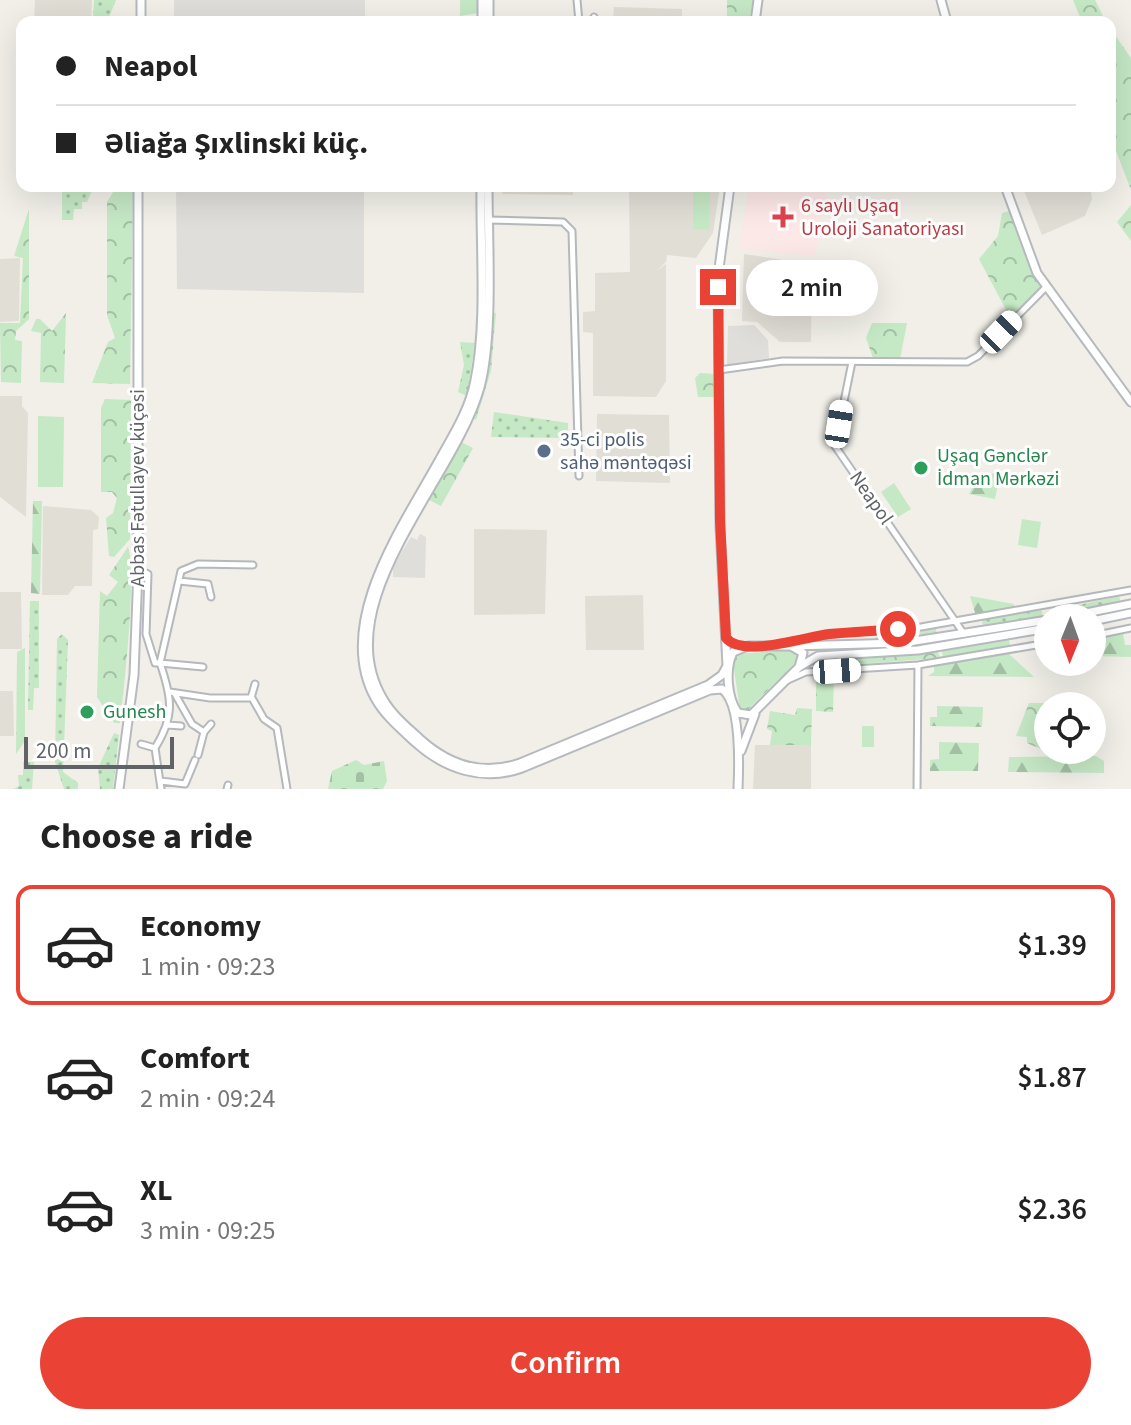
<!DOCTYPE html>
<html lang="en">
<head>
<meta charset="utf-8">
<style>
  body { margin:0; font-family:"Source Sans 3",sans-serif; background:#f6f6f6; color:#222; height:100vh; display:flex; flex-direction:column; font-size:30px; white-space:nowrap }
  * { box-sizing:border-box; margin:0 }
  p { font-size:26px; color:#767676 }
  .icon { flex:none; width:44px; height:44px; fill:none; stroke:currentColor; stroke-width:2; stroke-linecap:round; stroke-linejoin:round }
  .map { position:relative; height:789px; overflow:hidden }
  .details { display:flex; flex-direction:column; background:#fff; flex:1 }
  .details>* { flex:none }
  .top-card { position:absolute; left:16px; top:16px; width:1100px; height:176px; border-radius:16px; box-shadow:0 8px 32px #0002; display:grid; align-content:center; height:176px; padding:0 40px; background:#fff }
  .needle { width:52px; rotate:181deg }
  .tools { position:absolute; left:1034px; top:604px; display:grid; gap:16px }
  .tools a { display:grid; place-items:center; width:72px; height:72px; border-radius:50%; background:#fff; box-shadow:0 8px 32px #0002; font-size:40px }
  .scale { position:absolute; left:24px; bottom:20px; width:150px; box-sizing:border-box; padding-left:8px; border:4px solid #5f6368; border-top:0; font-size:22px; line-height:28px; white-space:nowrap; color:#5f6368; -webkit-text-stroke:6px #fff; paint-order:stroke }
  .end { position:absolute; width:36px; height:36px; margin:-18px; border:10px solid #ea4335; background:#fff; box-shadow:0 0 0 4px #fff }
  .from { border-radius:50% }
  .bubble { position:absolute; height:56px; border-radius:28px; background:#fff; box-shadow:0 8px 32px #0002; font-size:26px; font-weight:600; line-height:56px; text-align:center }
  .car { position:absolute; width:24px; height:48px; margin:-24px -12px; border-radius:10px; box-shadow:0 0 6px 2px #0007; background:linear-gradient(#fff 24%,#345 0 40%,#fff 0 76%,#345 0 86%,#fff 0) }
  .top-card b { display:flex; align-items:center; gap:28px; height:76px; font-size:30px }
  .top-card b+b { border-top:2px solid #e0e0e0 }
  .top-card i { width:20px; height:20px; background:#222 }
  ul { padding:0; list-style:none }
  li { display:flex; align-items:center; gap:24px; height:120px; margin:0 16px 12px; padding:0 24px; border:4px solid transparent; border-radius:16px }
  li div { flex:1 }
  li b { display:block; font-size:30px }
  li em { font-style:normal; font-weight:600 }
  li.current { border-color:#ea4335 }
  li>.icon { width:72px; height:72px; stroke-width:1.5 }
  h2 { padding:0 40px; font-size:36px; line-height:96px }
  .primary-button { display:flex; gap:16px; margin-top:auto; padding:16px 40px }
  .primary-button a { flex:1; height:92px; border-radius:48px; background:#ea4335; color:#fff; font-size:32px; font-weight:600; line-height:92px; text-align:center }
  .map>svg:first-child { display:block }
  .industrial { fill:#e0deda }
  .education { fill:#e1ded6 }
  .medical { fill:#fce8e6 }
  .grass { fill:url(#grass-dots) }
  .forest { fill:url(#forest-firs) }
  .cemetery { fill:url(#cemetery-stones) }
  .park { fill:url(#park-crowns) }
  .pitch { fill:#c5e8c5 }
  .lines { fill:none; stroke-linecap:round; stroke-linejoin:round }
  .street-casing { stroke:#b5b8bc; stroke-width:9 }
  .secondary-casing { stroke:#b6babf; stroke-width:11 }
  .street { stroke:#fff; stroke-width:5 }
  .secondary { stroke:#fff; stroke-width:7 }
  .route { stroke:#ea4335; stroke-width:10 }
  .health-dot { fill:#e0444e; stroke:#fff; stroke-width:3 }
  .service-dot { fill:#5c6f8a; stroke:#fff; stroke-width:3 }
  .leisure-dot { fill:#2e9e5b; stroke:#fff; stroke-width:3 }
  .labels { text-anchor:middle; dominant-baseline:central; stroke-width:6; stroke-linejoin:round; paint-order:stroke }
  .health-label { font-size:20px; fill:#be3a42; stroke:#fff; text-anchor:start }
  .service-label { font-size:20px; fill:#4e5e75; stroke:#fff; text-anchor:start }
  .leisure-label { font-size:20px; fill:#27864d; stroke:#fff; text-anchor:start }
  .street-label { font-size:20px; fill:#5f6368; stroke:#fff }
</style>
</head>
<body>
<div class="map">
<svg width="1131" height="789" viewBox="0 0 1131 789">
  <defs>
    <pattern id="grass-dots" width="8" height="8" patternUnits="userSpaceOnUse" patternTransform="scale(2)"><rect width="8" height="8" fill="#c5e8c5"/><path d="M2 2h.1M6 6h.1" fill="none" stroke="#a3c0a4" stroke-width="1.8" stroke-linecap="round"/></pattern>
    <pattern id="forest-firs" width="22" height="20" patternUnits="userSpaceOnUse" patternTransform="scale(2)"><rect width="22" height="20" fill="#c5e8c5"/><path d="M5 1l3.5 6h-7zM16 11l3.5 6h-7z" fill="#a3c0a4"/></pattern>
    <pattern id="cemetery-stones" width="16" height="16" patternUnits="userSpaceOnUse" patternTransform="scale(2)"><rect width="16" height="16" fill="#c5e8c5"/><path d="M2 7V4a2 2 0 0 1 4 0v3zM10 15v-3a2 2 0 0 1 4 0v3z" fill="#a3c0a4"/></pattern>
    <pattern id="park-crowns" width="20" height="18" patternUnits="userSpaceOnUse" patternTransform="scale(2)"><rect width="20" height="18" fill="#c5e8c5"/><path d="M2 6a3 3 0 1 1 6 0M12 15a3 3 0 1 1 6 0" fill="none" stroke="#a3c0a4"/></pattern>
  </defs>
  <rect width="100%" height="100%" fill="#f1efe8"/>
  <path class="industrial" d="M 174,0 L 365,0 L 365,22 L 174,22 Z
    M 176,186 L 364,186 L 364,293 L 177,289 Z
    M 754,325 L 768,340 L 769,358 L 727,365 L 728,326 Z
    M 420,534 L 426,537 L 425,578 L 393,577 L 393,566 L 411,537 L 417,540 Z"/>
  <path class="education" d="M 35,0 L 92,0 L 91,22 L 34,22 Z
    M 614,7 L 682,9 L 682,22 L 613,22 Z
    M 502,186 L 573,186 L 573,195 L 502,194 Z
    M 629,186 L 720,186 L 713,233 L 696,258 L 667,255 L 666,262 L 655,272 L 666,264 L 666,381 L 656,397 L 593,396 L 593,333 L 583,332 L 583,312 L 595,311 L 595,273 L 630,272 Z
    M 1022,186 L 1090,186 L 1092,199 L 1085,216 L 1042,235 Z
    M 744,254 L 812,264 L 811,342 L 780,342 L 757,322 L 742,321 Z
    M 20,258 L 19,321 L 0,322 L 0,259 Z
    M 0,396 L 22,396 L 22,406 L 28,413 L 26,517 L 0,497 Z
    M 597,414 L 669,415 L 670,483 L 596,481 Z
    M 43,506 L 91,510 L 99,517 L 98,529 L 93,530 L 92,586 L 75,586 L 68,595 L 42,595 Z
    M 474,529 L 547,530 L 545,614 L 474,615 Z
    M 0,592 L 21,592 L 22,649 L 0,649 Z
    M 643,595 L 644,650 L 586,650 L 585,596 Z
    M 0,691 L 13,691 L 14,736 L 0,736 Z
    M 755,745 L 811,745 L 811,789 L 753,789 Z"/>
  <path class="medical" d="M 749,186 L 827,186 L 815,256 L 739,249 Z"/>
  <path class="grass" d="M 94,0 L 116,0 L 107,22 L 93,22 Z
    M 62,186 L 94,186 L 87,202 L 82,202 L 82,209 L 74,209 L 73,220 L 62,220 Z
    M 496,313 L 491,371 L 476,420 L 473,418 L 486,377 L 490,314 Z
    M 460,342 L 475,343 L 467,396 L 458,392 L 464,365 Z
    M 494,412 L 568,423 L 568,438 L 491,437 Z
    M 1119,596 L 1121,603 L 1050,615 L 1048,612 Z
    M 30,601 L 39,601 L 39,688 L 34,688 L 33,710 L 28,710 Z
    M 1041,610 L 1043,616 L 984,626 L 982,623 L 983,619 Z
    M 936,629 L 937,635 L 876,640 L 874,638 Z
    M 62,634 L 68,640 L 63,772 L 78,783 L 78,789 L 64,789 L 55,762 L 57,639 Z
    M 114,733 L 119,735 L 113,789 L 100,789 L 98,768 Z
    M 23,762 L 34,762 L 32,789 L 13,789 L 19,786 L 18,775 L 23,775 Z"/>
  <path class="forest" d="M 1001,469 L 995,499 L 969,494 L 973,486 L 981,485 L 985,478 Z
    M 33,501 L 42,501 L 40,594 L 31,593 Z
    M 970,596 L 1014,604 L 1014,610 L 976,616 Z
    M 1123,634 L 1125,645 L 1131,645 L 1131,657 L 1092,656 L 1092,639 Z
    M 25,648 L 25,741 L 16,754 L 17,652 Z
    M 1009,654 L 1034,677 L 928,676 L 934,672 L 934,666 Z
    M 937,706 L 983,707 L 982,727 L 930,726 L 930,717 L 937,717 Z
    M 939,742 L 979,743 L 978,771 L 930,771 L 930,760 L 939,759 Z
    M 1096,756 L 1104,761 L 1104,773 L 1008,772 L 1009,757 Z"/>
  <path class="cemetery" d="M 356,760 L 364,765 L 384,761 L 387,781 L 383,789 L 328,789 L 332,771 Z"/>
  <path class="park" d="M 460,0 L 478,0 L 478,13 L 460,16 Z
    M 727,0 L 753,0 L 749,22 L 727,22 Z
    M 1073,0 L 1095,0 L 1106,22 L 1082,22 Z
    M 1110,28 L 1131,58 L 1131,190 L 1110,135 Z
    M 117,186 L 133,186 L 130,384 L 92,383 L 108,342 L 115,338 L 107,315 L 107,202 Z
    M 1131,205 L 1131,241 L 1117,222 Z
    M 29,209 L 29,319 L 16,331 L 15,340 L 22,341 L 21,383 L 1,382 L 0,323 L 20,323 L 23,258 L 14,256 Z
    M 1014,210 L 1046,287 L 1012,321 L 979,259 L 998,236 L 1002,213 Z
    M 66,313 L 64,383 L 40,382 L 41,333 L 31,331 L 36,319 L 40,319 L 52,331 Z
    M 872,323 L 907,323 L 900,359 L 873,358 L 866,338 Z
    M 700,373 L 714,374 L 714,397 L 698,397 L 695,378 Z
    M 105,399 L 131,400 L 130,539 L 114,557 L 109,556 L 106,518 L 113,513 L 117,498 L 112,492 L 101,492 L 101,408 Z
    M 461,442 L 473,448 L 441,506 L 429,500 Z
    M 128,547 C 137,571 124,690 120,723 L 114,723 L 97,697 L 100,591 L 107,596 L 118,582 L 109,575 Z
    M 1009,640 L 1010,646 L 943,657 L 942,651 Z
    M 791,650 L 798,657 C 796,666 758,698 748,710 L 740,710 L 733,662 L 735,654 Z
    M 938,652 L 940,658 L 819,667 L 816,664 L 819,660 Z
    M 834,675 L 833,712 L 816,711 L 816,676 Z
    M 1029,703 L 1062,703 L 1062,706 L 1048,706 L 1048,737 L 1043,737 L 1043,750 L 1027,743 L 1027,737 L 1016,736 Z
    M 797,708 L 812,709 L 811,745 L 770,745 L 772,731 L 767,729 L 770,711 L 795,715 Z"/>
  <path class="pitch" d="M 693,189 L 710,189 L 709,230 L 693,229 Z
    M 38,416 L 64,417 L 63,487 L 38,487 Z
    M 894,483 L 911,509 L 898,517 L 881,492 Z
    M 1022,519 L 1041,522 L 1037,548 L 1018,545 Z
    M 862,726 L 874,726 L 874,747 L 862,747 Z"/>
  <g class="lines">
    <g class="street-casing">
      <path id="street" d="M 577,0 L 579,22
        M 591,22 L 594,17
        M 488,220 L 563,222 L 572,231 L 579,476
        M 852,362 L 835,446 L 964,634
        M 719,370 L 783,361 L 967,362 L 978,356 L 1046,287
        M 138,569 L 148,574 L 146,634 L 155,663 L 160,663 C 172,698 175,716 155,748 L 161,789
        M 179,581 L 208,584 L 211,597
        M 1092,636 L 1131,628
        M 777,644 L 832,634 L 921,627 L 1131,590
        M 203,667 L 160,663 L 181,571 L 198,564 L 253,565
        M 788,680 L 806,672 L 918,665 L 1048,643
        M 170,692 L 210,698 L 251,698 L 255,684
        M 175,694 L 192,724 L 204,732
        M 252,698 L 264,719 L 277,728 L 287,789
        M 168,725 L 181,726
        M 141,744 L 155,748
        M 198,755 L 204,732 L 211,724
        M 161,781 L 185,784 L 195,760
        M 227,789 L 228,785
        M 917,789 L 918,665"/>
    </g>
    <g class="secondary-casing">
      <path id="secondary" d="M 941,0 L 947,22
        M 141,22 L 141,0
        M 482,22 L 482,0
        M 489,22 L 489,0
        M 755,22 L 758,0
        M 481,186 C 480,247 487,321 475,380 C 470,408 455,432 441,457 C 405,523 333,622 375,698 C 385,716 401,729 416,743 C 445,769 483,782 522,768 L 710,690 L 722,689 C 741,703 739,766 738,789
        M 488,186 C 488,242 494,335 480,387 C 455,479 325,602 383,699 C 392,715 407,727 420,739 C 449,765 483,776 520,763 L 708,685 L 722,675 L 727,666 L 720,527 L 718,276 L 730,186
        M 1005,186 L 1037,273 L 1131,402
        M 1061,618 L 1131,604
        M 1092,621 L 1131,613
        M 791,646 L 902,643 L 1048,620
        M 791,646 L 803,653 L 799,667 L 751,715 L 738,713 C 727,698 725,669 733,652 L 748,646 Z
        M 799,667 L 818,656 L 918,650 L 1048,628
        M 741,751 L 755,714
        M 119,789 L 134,675 L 138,569 L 138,186"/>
    </g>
    <use href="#street" class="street"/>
    <use href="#secondary" class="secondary"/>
  </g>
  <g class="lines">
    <path class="route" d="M 718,287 L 720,520 L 726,638 C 743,658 805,637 829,634 C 852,632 875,631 898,629"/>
  </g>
  <path class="health-dot" d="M779 205h8v8h8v8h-8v8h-8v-8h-8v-8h8z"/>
  <circle class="service-dot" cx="544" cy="451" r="8"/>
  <g class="leisure-dot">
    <circle cx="921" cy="468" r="8"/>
    <circle cx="87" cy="712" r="8"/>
  </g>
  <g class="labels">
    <g class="health-label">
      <text x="801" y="206">6 saylı Uşaq<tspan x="801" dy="23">Uroloji Sanatoriyası</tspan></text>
    </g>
    <g class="service-label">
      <text x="560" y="440">35-ci polis<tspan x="560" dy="23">sahə məntəqəsi</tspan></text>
    </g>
    <g class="leisure-label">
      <text x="937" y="456">Uşaq Gənclər<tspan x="937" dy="23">İdman Mərkəzi</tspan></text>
      <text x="103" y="712">Gunesh</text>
    </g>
    <g class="street-label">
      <text transform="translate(138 488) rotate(-90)">Abbas Fətullayev küçəsi</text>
      <text transform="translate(871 498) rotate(55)">Neapol</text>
    </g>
  </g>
</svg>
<div class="tools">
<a><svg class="needle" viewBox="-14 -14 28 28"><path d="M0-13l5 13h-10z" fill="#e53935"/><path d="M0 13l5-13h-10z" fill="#767676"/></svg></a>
<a><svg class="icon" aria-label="locate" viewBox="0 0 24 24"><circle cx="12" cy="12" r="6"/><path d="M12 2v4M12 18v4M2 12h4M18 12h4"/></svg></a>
</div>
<div class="scale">200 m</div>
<i class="end from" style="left:898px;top:629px"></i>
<i class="end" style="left:718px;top:287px"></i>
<div class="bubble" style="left:746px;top:260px;width:132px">2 min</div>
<i class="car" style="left:1001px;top:332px;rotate:44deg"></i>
<i class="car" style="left:839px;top:424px;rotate:9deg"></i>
<i class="car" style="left:837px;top:671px;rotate:86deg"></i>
<div class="top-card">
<b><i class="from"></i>Neapol</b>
<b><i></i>Əliağa Şıxlinski küç.</b>
</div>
</div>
<section class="details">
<h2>Choose a ride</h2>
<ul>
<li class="current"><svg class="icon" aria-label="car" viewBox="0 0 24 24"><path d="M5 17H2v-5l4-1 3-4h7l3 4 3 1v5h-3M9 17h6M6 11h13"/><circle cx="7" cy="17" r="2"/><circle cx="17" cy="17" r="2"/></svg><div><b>Economy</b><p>1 min · 09:23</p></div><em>$1.39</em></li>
<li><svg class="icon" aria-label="car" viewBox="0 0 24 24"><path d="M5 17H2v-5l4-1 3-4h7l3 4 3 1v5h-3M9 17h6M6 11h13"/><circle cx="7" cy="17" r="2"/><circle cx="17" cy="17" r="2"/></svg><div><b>Comfort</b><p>2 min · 09:24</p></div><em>$1.87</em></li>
<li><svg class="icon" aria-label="car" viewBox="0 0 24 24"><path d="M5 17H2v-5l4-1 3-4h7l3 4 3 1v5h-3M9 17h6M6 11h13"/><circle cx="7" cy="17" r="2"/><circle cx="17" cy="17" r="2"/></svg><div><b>XL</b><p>3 min · 09:25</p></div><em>$2.36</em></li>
</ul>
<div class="primary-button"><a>Confirm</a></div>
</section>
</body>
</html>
